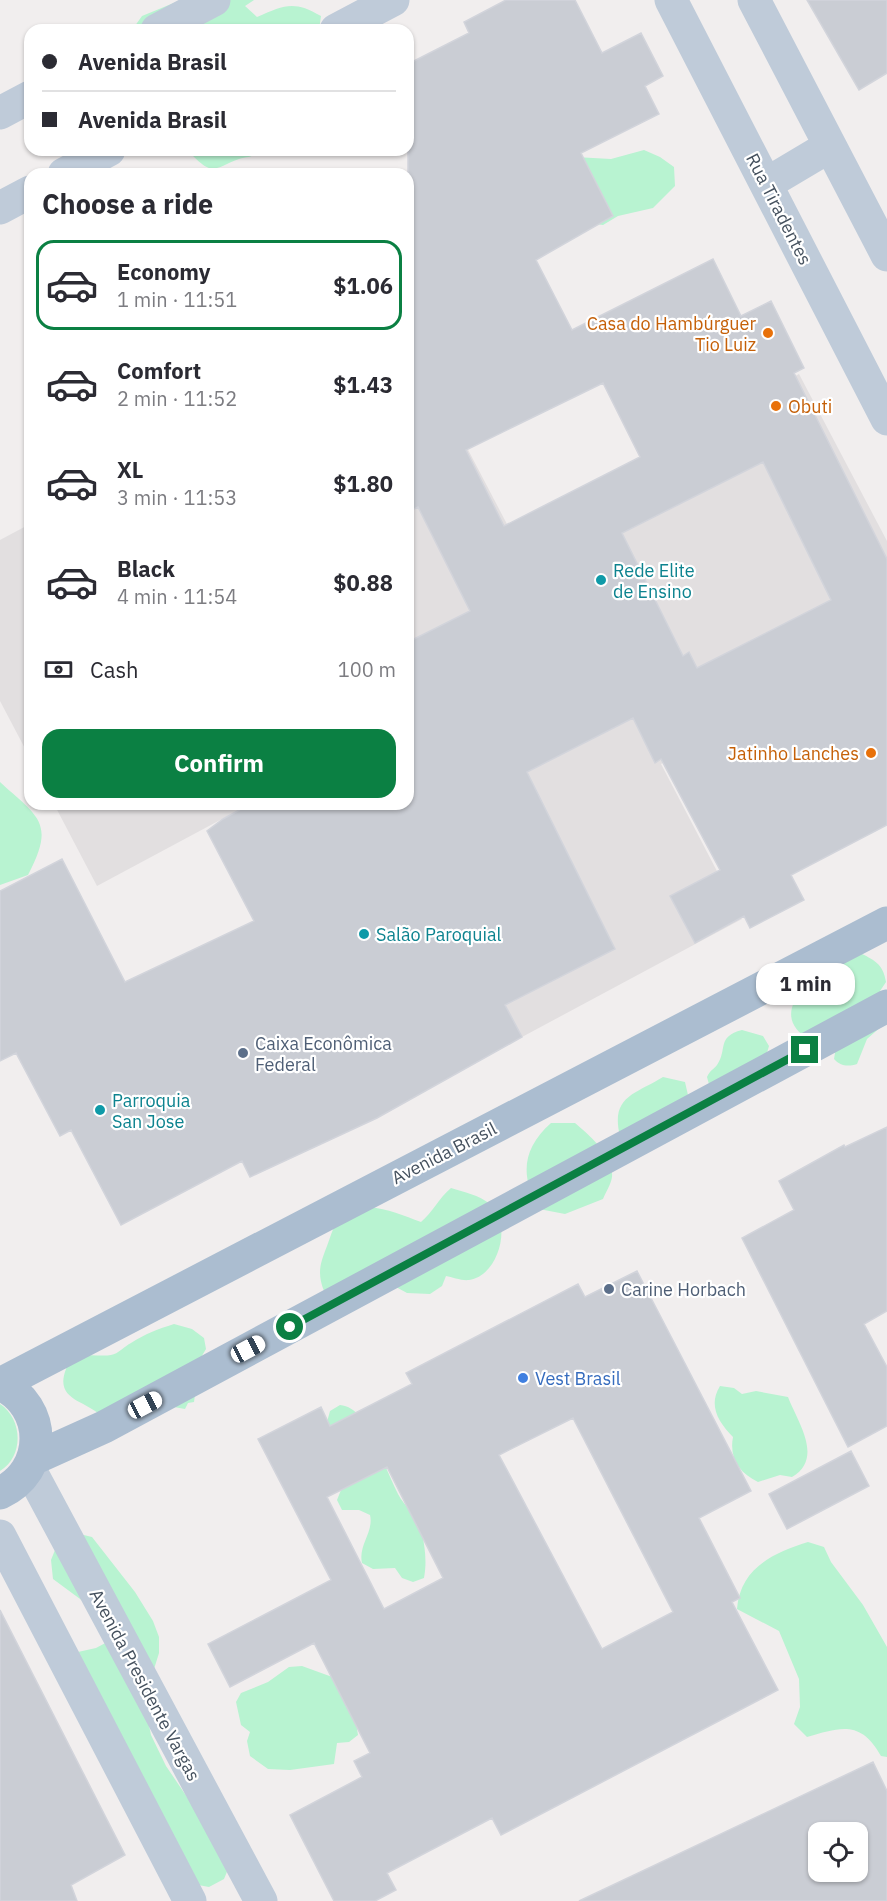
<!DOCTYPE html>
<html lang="en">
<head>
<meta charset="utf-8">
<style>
  body { margin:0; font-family:"IBM Plex Sans",sans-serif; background:#f7f7f7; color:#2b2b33; height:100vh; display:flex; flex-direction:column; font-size:22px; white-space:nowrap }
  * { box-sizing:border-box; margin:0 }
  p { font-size:20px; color:#7c7c81 }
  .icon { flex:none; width:33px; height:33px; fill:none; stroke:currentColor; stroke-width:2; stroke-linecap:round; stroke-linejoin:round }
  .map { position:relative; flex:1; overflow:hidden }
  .panel { position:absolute; left:24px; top:168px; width:390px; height:642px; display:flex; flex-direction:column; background:#fff; border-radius:18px; box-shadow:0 2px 4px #0004 }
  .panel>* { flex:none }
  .banner { position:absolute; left:24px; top:24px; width:390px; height:132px; border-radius:18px; box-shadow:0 2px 4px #0004; display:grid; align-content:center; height:132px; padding:0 18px; background:#fff }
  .buttons { position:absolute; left:808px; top:1822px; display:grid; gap:12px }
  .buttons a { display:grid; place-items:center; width:60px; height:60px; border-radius:12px; background:#fff; box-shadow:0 2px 4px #0004; font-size:30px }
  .end { position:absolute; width:27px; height:27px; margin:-14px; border:8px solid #0b8043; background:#fff; box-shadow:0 0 0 3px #fff }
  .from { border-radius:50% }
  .bubble { position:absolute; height:42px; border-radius:18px; background:#fff; box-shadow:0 2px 4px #0004; font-size:20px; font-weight:700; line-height:42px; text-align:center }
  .car { position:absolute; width:18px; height:36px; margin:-18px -9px; border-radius:8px; box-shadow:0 0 4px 2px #0007; background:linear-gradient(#fff 24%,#345 0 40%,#fff 0 76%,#345 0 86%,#fff 0) }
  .banner b { display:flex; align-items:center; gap:21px; height:57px; font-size:22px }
  .banner b+b { border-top:2px solid #e1e1e2 }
  .banner i { width:15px; height:15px; background:#2b2b33 }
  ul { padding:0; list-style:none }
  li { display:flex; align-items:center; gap:18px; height:90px; margin:0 12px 9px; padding:0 6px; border:3px solid transparent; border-radius:18px }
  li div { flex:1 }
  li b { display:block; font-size:22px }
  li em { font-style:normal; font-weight:700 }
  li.selected { border-color:#0b8043 }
  li>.icon { width:54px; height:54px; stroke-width:1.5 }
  h2 { padding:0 18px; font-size:27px; line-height:72px }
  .pay { display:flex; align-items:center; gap:15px; height:66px; padding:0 18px; font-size:22px }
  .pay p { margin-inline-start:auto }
  .primary-button { display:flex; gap:12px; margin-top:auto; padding:12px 18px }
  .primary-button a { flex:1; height:69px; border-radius:18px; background:#0b8043; color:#fff; font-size:24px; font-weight:700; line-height:69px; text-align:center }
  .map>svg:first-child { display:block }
  .education { fill:#e2dfe0 }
  .green { fill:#b8f3d1 }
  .building { fill:#cacdd4; stroke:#d2d4db; stroke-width:1.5; fill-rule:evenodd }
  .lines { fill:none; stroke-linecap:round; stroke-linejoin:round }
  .secondary { stroke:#bfcbd9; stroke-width:33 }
  .primary { stroke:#abbdd0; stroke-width:33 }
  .route { stroke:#0b8043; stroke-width:8 }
  .food-dot { fill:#e8710a; stroke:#fff; stroke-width:2 }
  .culture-dot { fill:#0f9aa8; stroke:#fff; stroke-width:2 }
  .service-dot { fill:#5c6f8a; stroke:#fff; stroke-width:2 }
  .shop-dot { fill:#3f7fe0; stroke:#fff; stroke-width:2 }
  .labels { text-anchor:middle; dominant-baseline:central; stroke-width:4.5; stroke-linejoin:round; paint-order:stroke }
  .street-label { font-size:18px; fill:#45515e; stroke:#fff }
  .food-label { font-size:18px; fill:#c56008; stroke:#fff; text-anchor:end }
  .culture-label { font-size:18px; fill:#0d838f; stroke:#fff; text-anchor:start }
  .service-label { font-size:18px; fill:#4e5e75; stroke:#fff; text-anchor:start }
  .shop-label { font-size:18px; fill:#366cbe; stroke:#fff; text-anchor:start }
</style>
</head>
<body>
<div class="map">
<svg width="887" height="1901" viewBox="0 0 887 1901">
  <rect width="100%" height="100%" fill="#f1eeee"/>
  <path class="education" d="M 408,335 L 509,528 L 799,374 L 887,541 L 887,644 L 661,764 L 742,919 L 522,1037 L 399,804 L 408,804 Z
    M 30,524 L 30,758 L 0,701 L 0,540 Z
    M 54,804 L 250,804 L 97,886 Z"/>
  <path class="green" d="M 181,0 L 254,0 L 245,6 L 257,17 C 284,5 294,0 321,16 L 319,30 L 132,30 L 142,16 Z
    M 192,150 L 260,150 C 254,158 248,156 239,159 C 214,168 214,177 192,155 Z
    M 644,150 L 660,157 L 674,167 L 675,186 L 653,208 L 618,216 L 603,225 L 588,223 L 575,157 L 611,159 Z
    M 0,782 C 38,817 56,822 28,875 L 0,885 Z
    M 858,952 C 874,960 883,963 886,982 L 880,991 L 883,1000 L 883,1025 L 867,1039 L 857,1064 C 848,1067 840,1066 834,1059 L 835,1053 C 815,1043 781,1031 794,1002 C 796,997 800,996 801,990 L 814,987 L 833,962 Z
    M 742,1030 L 763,1036 L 769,1046 L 766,1056 L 710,1088 L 707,1077 C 710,1070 713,1070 717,1065 C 728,1049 716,1037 742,1030 Z
    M 663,1077 L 685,1082 L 690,1104 L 620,1136 C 610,1096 636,1094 663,1077 Z
    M 551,1123 L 575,1123 C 589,1135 614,1156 612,1177 C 611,1184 606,1192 603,1199 L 565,1214 L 539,1209 C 520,1176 522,1149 551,1123 Z
    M 451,1188 C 464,1192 479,1195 490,1204 C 513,1222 499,1276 469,1280 C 462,1281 452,1277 446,1276 L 442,1286 L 430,1294 L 407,1293 L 396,1287 L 324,1291 C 317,1273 320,1264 327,1246 C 330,1239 333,1226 338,1221 C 363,1196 394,1212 421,1222 C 433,1212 438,1199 451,1188 Z
    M 174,1324 L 192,1329 L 204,1338 L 206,1349 L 200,1359 L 194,1402 L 188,1403 L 185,1409 L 174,1407 L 100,1415 C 85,1400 54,1400 66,1369 C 68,1364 73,1358 79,1357 C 89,1353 101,1357 111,1355 C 118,1354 125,1346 131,1343 C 145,1334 158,1329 174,1324 Z
    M 720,1386 L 734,1388 L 742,1394 L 756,1391 L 788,1397 C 798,1423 824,1458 792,1477 L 780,1475 L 758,1482 C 739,1473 729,1458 733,1437 C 718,1422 708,1405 720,1386 Z
    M 0,1404 C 23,1419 24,1457 0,1471 Z
    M 340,1405 C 348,1406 355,1410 359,1416 C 373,1435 388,1473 398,1494 C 405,1508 420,1517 422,1533 C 425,1548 427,1562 424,1578 L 413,1582 L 402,1578 L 395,1568 L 373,1569 L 362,1563 C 358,1545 374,1532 370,1515 L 359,1510 L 342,1510 L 337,1500 L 343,1485 L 334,1429 L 327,1422 L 330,1411 Z
    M 63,1530 L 92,1537 L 135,1592 L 153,1621 L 159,1637 L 159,1653 L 144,1701 L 151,1735 L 166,1766 L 231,1862 L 224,1879 L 209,1887 L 193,1884 L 78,1652 L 96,1648 L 111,1640 L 95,1610 L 53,1579 L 51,1560 Z
    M 808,1542 L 824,1547 L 831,1562 L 863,1605 L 887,1647 L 887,1757 L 881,1756 C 861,1720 841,1727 807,1737 L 794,1724 L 800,1707 L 799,1679 L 779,1631 L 737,1609 C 740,1569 772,1553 808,1542 Z
    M 302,1666 L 335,1678 L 356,1723 L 358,1735 L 349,1742 L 337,1743 L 334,1764 L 290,1770 L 268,1769 L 250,1756 L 247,1741 L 250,1732 L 241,1725 L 236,1702 L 241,1693 L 268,1682 L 289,1667 Z"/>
  <path class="building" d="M 506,0 L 575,0 L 602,53 L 641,33 L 663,76 L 645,86 L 659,114 L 581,153 L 613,216 L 536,260 L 572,330 L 713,259 L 741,316 L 771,301 L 804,368 L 794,373 L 887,559 L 887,825 L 791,875 L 804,900 L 750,928 L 744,916 L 695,943 L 670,896 L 720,870 L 661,759 L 655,763 L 633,718 L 527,772 L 615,949 L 505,1005 L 522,1037 L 377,1118 L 250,1177 L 242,1161 L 121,1225 L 71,1130 L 60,1136 L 16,1053 L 0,1061 L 0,891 L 62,859 L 125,982 L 254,921 L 207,831 L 223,819 L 250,804 L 408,804 L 408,642 L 470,611 L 418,507 L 408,512 L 408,64 L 469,33 L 464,22 ZM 603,383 L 640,457 L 504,526 L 466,450 ZM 763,462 L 831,600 L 697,668 L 689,652 L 683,656 L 622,533 Z
    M 807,0 L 887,0 L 887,73 L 859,90 Z
    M 887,1127 L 887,1311 L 864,1324 L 887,1367 L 887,1426 L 848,1447 L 742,1238 L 794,1210 L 779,1181 L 844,1145 L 845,1147 Z
    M 637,1271 L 751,1491 L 699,1518 L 740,1598 L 732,1602 L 778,1690 L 501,1835 L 492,1818 L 387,1873 L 396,1890 L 375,1901 L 334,1901 L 290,1815 L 362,1777 L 354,1761 L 370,1753 L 314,1643 L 230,1687 L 208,1644 L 331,1580 L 258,1439 L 321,1407 L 330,1426 L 412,1384 L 406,1373 L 578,1284 L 585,1297 ZM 573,1418 L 673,1612 L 602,1649 L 499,1455 ZM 387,1467 L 443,1578 L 384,1609 L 327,1497 Z
    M 851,1451 L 869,1486 L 787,1529 L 769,1494 Z
    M 0,1610 L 125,1855 L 71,1885 L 77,1901 L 0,1901 Z
    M 873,1762 L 887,1791 L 887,1901 L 579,1901 ZM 819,1833 L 858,1833 L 858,1872 L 819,1872 Z"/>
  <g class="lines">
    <path class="secondary" d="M 671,0 L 887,419
      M 754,0 L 887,255
      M 157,30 L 214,0
      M 336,30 L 393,0
      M 0,113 L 30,97
      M 64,174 L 109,150
      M 766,184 L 830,146
      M 0,208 L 30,192
      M 29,1468 L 261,1901
      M 0,1536 L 190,1901"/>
    <path class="primary" d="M 0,1384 L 887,923
      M 0,1384 C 48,1406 48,1471 0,1493
      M 33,1459 L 104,1427 L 887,1006"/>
  </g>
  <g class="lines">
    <path class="route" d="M 290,1327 L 805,1050"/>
  </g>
  <g class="food-dot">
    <circle cx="768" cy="333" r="6"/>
    <circle cx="776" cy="406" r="6"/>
    <circle cx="871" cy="753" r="6"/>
  </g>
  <g class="culture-dot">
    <circle cx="601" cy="580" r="6"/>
    <circle cx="364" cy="934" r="6"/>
    <circle cx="100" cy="1110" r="6"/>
  </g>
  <g class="service-dot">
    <circle cx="243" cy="1053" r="6"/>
    <circle cx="609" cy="1289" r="6"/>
  </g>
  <circle class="shop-dot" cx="523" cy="1378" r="6"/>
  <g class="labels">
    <g class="street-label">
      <text transform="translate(779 209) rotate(63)">Rua Tiradentes</text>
      <text transform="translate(444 1153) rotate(-27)">Avenida Brasil</text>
      <text transform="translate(145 1685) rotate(62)">Avenida Presidente Vargas</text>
    </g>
    <g class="food-label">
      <text x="756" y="323">Casa do Hambúrguer<tspan x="756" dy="21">Tio Luiz</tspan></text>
      <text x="788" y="406" text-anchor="start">Obuti</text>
      <text x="859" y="753">Jatinho Lanches</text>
    </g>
    <g class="culture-label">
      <text x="613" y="570">Rede Elite<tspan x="613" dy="21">de Ensino</tspan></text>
      <text x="376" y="934">Salão Paroquial</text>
      <text x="112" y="1100">Parroquia<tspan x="112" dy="21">San Jose</tspan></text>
    </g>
    <g class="service-label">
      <text x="255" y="1043">Caixa Econômica<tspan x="255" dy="21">Federal</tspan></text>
      <text x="621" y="1289">Carine Horbach</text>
    </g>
    <g class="shop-label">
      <text x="535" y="1378">Vest Brasil</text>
    </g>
  </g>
</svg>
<div class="buttons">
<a><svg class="icon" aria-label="locate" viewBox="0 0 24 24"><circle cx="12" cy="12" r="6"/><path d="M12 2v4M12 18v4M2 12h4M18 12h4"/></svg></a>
</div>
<i class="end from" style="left:290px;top:1327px"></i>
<i class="end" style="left:805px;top:1050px"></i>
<div class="bubble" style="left:756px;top:963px;width:99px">1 min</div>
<i class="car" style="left:248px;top:1349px;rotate:62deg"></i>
<i class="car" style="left:145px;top:1405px;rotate:62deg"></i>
<div class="banner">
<b><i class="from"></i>Avenida Brasil</b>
<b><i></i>Avenida Brasil</b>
</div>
<section class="panel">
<h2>Choose a ride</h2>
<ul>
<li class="selected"><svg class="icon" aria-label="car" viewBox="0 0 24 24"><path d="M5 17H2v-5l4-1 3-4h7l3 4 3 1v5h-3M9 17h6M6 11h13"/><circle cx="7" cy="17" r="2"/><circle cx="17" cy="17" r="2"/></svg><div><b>Economy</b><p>1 min · 11:51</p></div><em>$1.06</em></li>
<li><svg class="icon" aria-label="car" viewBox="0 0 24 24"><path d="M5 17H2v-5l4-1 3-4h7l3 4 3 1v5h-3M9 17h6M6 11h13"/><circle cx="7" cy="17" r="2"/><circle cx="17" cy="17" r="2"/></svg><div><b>Comfort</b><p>2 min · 11:52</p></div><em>$1.43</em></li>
<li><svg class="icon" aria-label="car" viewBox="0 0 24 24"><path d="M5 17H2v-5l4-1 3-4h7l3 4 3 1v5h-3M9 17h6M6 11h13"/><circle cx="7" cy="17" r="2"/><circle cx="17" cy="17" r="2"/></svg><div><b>XL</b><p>3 min · 11:53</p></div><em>$1.80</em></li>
<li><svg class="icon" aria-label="car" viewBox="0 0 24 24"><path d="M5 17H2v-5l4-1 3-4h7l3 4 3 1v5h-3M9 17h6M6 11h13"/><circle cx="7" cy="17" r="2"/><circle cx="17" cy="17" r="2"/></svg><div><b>Black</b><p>4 min · 11:54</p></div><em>$0.88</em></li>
</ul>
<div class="pay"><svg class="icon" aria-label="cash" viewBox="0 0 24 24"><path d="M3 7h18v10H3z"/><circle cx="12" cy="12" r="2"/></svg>Cash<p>100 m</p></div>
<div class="primary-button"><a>Confirm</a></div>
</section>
</div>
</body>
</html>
